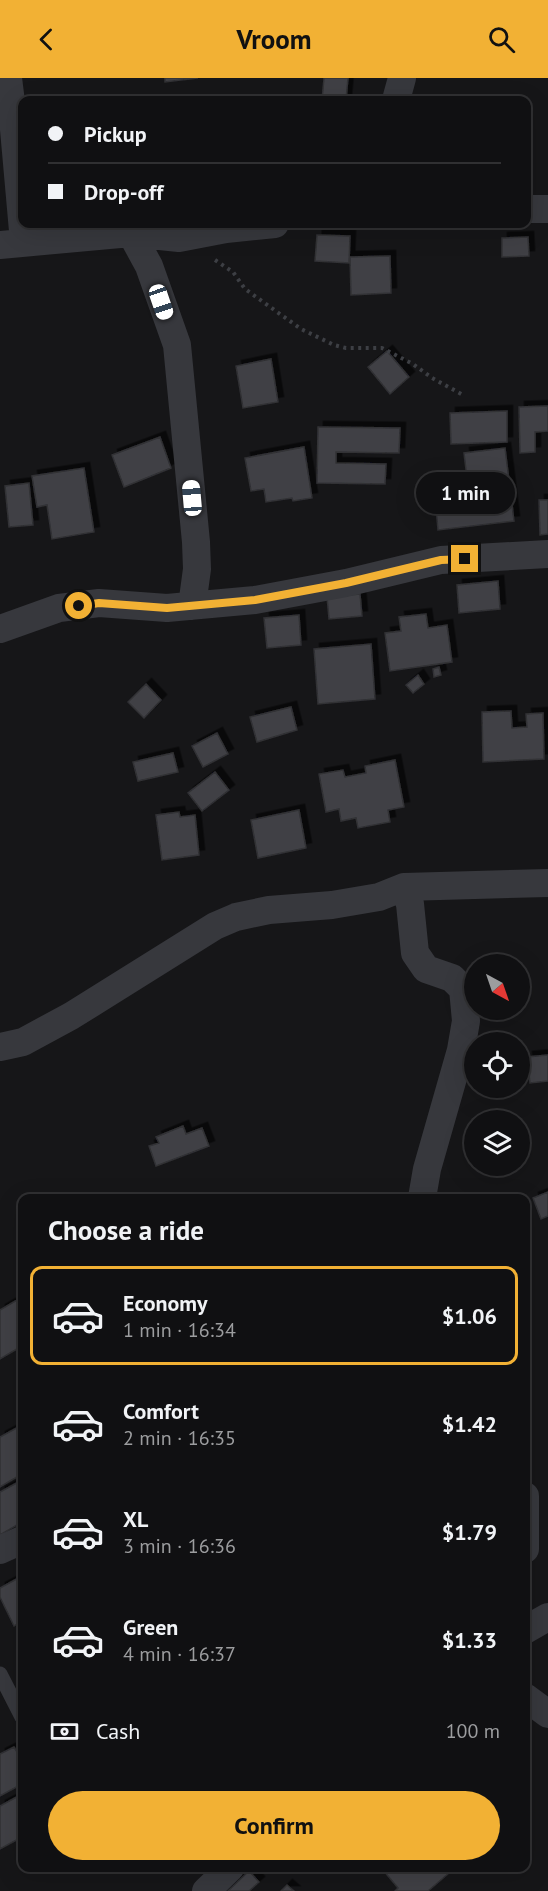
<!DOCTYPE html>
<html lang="en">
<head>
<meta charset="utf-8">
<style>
  body { margin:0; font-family:"PT Sans",sans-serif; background:#1e1e20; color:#f1f3f6; height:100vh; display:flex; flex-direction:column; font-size:22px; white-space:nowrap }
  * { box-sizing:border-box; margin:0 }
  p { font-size:20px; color:#9c9d9f }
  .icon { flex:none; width:33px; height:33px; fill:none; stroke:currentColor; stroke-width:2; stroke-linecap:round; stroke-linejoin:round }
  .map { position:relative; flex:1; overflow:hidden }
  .drawer { position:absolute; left:18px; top:1116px; width:512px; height:678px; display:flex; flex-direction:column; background:#101012; border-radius:12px; box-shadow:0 6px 24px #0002,0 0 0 2px #303032 }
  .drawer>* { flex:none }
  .banner { position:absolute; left:18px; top:18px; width:513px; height:132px; border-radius:12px; box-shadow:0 6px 24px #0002,0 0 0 2px #303032; display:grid; align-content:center; height:132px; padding:0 30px; background:#101012 }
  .needle { width:39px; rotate:140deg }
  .controls { position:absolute; left:464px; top:876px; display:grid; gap:12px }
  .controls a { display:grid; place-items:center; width:66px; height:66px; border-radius:50%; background:#101012; box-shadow:0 6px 24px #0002,0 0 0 2px #303032; font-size:30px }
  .end { position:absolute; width:27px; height:27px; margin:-14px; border:8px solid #f2b134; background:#111; box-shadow:0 0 0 3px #111 }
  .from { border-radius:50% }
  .bubble { position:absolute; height:42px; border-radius:21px; background:#101012; box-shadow:0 6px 24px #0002,0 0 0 2px #303032; font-size:20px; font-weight:600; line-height:42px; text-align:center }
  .car { position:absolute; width:18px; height:36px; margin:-18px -9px; border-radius:8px; box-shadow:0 0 4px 2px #0007; background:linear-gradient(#fff 24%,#345 0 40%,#fff 0 76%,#345 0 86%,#fff 0) }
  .banner b { display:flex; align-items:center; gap:21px; height:57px; font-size:22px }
  .banner b+b { border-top:2px solid #303032 }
  .banner i { width:15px; height:15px; background:#f1f3f6 }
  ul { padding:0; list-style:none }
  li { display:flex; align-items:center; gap:18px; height:99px; margin:0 12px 9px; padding:0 18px; border:3px solid transparent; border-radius:12px }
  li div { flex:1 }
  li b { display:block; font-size:22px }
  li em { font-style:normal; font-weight:600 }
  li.current { border-color:#f2b134 }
  li>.icon { width:54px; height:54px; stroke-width:1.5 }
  h2 { padding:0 30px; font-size:27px; line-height:72px }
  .pay { display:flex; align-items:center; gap:15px; height:66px; padding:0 30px; font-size:22px }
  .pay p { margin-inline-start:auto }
  .action { display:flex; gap:12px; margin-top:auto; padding:12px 30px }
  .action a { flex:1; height:69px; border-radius:36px; background:#f2b134; color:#111; font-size:24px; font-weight:600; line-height:69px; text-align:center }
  header { display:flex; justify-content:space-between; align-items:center; height:78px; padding:0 30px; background:#f2b134; color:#111; font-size:27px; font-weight:600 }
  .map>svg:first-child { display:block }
  .building { fill:#404145; stroke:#303034; stroke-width:1.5; filter:url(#shadow) }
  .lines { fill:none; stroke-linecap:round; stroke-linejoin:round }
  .path { stroke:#3d3f44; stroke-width:4; stroke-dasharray:3 4.5; stroke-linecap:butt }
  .service { stroke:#37383d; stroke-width:15 }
  .minor { stroke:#37383d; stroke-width:28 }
  .route { stroke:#f2b134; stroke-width:8 }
</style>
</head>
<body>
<header><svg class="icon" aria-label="back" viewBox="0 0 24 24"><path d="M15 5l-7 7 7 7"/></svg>Vroom<svg class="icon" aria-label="search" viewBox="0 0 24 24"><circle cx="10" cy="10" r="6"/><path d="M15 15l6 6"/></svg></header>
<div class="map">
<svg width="548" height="1813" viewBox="0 0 548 1813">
  <defs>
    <filter id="shadow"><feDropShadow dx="5.5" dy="-5.5" stdDeviation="0" flood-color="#0009"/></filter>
  </defs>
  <rect width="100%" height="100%" fill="#161618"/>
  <path class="building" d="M 165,0 L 198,0 L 165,4 Z
    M 324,0 L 348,0 L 346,22 L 322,22 Z
    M 317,157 L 350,158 L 349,185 L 315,183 Z
    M 528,159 L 529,178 L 502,179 L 502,160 Z
    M 390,178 L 391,215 L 351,217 L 350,179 Z
    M 387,273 L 409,299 L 390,316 L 368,289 Z
    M 271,281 L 278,324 L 243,330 L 236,288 Z
    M 548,328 L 548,353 L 535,354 L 535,374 L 520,375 L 519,329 Z
    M 507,333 L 507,364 L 451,366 L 450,335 Z
    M 318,349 L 400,350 L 399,375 L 336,374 L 336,385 L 386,386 L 385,406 L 317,405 Z
    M 160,359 L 171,390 L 124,409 L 112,377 Z
    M 304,369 L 312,420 L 293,423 L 292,420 L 266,424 L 264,411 L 251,413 L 245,380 Z
    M 505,370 L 514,443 L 438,452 L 436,430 L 470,426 L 464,375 Z
    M 84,390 L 94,454 L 52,461 L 47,427 L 37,429 L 32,398 Z
    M 29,405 L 33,447 L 9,449 L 5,408 Z
    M 539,422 L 548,422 L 548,456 L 540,457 Z
    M 498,503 L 500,531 L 459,535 L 457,507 Z
    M 360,516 L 362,538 L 329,541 L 327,519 Z
    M 426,536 L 428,550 L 447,547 L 452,584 L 390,593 L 385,555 L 401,553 L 399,539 Z
    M 299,537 L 301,567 L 267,570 L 264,540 Z
    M 371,566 L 375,621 L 318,626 L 314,571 Z
    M 439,589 L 441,597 L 434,599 L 433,591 Z
    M 418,597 L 424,606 L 413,615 L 406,607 Z
    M 146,606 L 161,622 L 144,640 L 128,624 Z
    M 291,629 L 297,652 L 257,664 L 250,639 Z
    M 511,633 L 512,650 L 527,649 L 526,636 L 543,635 L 544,681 L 483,684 L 482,634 Z
    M 217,655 L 228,676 L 203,689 L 192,668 Z
    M 173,675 L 178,694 L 138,703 L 133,684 Z
    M 395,682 L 404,729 L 388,732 L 390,744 L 358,750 L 356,740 L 341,743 L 339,731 L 326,734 L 319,696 L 343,692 L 345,699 L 366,695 L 365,688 Z
    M 215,694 L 229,712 L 202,733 L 188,715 Z
    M 299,732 L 306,770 L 258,780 L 251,742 Z
    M 179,734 L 180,739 L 195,737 L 199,777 L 162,782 L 156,737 Z
    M 548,977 L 548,1003 L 530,1005 L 527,979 Z
    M 183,1048 L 186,1056 L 202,1050 L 209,1068 L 156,1088 L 149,1068 L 159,1065 L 156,1059 Z
    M 548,1114 L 548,1138 L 541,1141 L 533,1120 Z
    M 22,1219 L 22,1268 L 0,1281 L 0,1232 Z
    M 22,1347 L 22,1396 L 0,1409 L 0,1359 Z
    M 22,1402 L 22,1444 L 0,1457 L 0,1414 Z
    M 22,1498 L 22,1543 L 14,1548 L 0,1519 L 0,1510 Z
    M 14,1669 L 22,1682 L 22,1706 L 0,1718 L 0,1676 Z
    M 22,1716 L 22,1759 L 0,1771 L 0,1728 Z
    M 386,1790 L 444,1790 L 449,1795 L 428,1813 L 395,1813 L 398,1810 L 383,1792 Z
    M 249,1793 L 259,1804 L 249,1813 L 228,1813 Z
    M 287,1807 L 294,1813 L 281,1813 Z"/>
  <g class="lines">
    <path class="path" d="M 215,182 L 233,194 L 245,211 L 301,251 L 334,267 L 346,270 L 382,270 L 413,286 L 432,300 L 465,318"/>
    <path class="service" d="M 0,1596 L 22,1639"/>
    <path class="minor" d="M 8,0 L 13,40 L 24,164
      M 396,22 L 402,0
      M 526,131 L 548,131
      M 131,155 L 149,188 L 177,267 L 196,464 L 197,491 L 192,528
      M 0,167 L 131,155 L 179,160 L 226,151 L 275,146
      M 0,551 L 59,530 L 99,525 L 167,530 L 255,522 L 346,505 L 441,482 L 548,476
      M 404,809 L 410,826 L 415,875 L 426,891 L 452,900 L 463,911 L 466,943 L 461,972 L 427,1091 L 422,1120
      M 0,969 L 23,964 L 71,938 L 215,848 L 236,839 L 269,832 L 332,827 L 379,819 L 404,809 L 548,805
      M 525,1418 L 525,1471
      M 0,1472 L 22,1462
      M 525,1552 L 548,1539
      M 525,1619 L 548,1636
      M 206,1813 L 230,1790"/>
  </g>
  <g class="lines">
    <path class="route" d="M 79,528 L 99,525 L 167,530 L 255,522 L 346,505 L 441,482 L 465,481"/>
  </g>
</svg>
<div class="controls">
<a><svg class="needle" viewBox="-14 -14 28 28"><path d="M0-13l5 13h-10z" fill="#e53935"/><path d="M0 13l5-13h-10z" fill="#9c9d9f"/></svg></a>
<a><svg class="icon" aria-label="locate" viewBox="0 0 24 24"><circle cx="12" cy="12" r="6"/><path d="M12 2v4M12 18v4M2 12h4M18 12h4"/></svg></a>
<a><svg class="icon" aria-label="layers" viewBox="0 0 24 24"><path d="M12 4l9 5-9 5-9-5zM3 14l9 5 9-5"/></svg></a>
</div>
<i class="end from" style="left:79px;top:528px"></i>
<i class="end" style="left:465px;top:481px"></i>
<div class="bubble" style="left:416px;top:394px;width:99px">1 min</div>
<i class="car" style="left:161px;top:224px;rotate:161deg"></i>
<i class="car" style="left:192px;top:420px;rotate:355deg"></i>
<div class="banner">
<b><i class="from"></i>Pickup</b>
<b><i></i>Drop-off</b>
</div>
<section class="drawer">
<h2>Choose a ride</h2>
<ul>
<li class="current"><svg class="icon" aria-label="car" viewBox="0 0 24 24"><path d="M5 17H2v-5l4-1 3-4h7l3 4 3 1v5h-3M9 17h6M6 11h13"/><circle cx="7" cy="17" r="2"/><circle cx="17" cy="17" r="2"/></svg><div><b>Economy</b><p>1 min · 16:34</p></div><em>$1.06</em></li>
<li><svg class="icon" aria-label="car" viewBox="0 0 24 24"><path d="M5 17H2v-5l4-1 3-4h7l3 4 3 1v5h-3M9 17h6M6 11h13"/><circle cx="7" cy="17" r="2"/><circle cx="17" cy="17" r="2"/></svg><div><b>Comfort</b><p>2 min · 16:35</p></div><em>$1.42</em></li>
<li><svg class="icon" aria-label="car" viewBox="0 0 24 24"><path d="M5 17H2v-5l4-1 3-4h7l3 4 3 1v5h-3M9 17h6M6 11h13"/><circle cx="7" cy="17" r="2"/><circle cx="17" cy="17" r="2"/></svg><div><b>XL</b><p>3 min · 16:36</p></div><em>$1.79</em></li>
<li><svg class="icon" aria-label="car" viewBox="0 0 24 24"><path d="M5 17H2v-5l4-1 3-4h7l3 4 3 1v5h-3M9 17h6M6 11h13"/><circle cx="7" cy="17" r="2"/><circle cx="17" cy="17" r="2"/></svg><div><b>Green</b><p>4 min · 16:37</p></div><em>$1.33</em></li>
</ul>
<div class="pay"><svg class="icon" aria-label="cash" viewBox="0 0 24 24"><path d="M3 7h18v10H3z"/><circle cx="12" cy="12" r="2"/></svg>Cash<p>100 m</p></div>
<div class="action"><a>Confirm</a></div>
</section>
</div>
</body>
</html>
